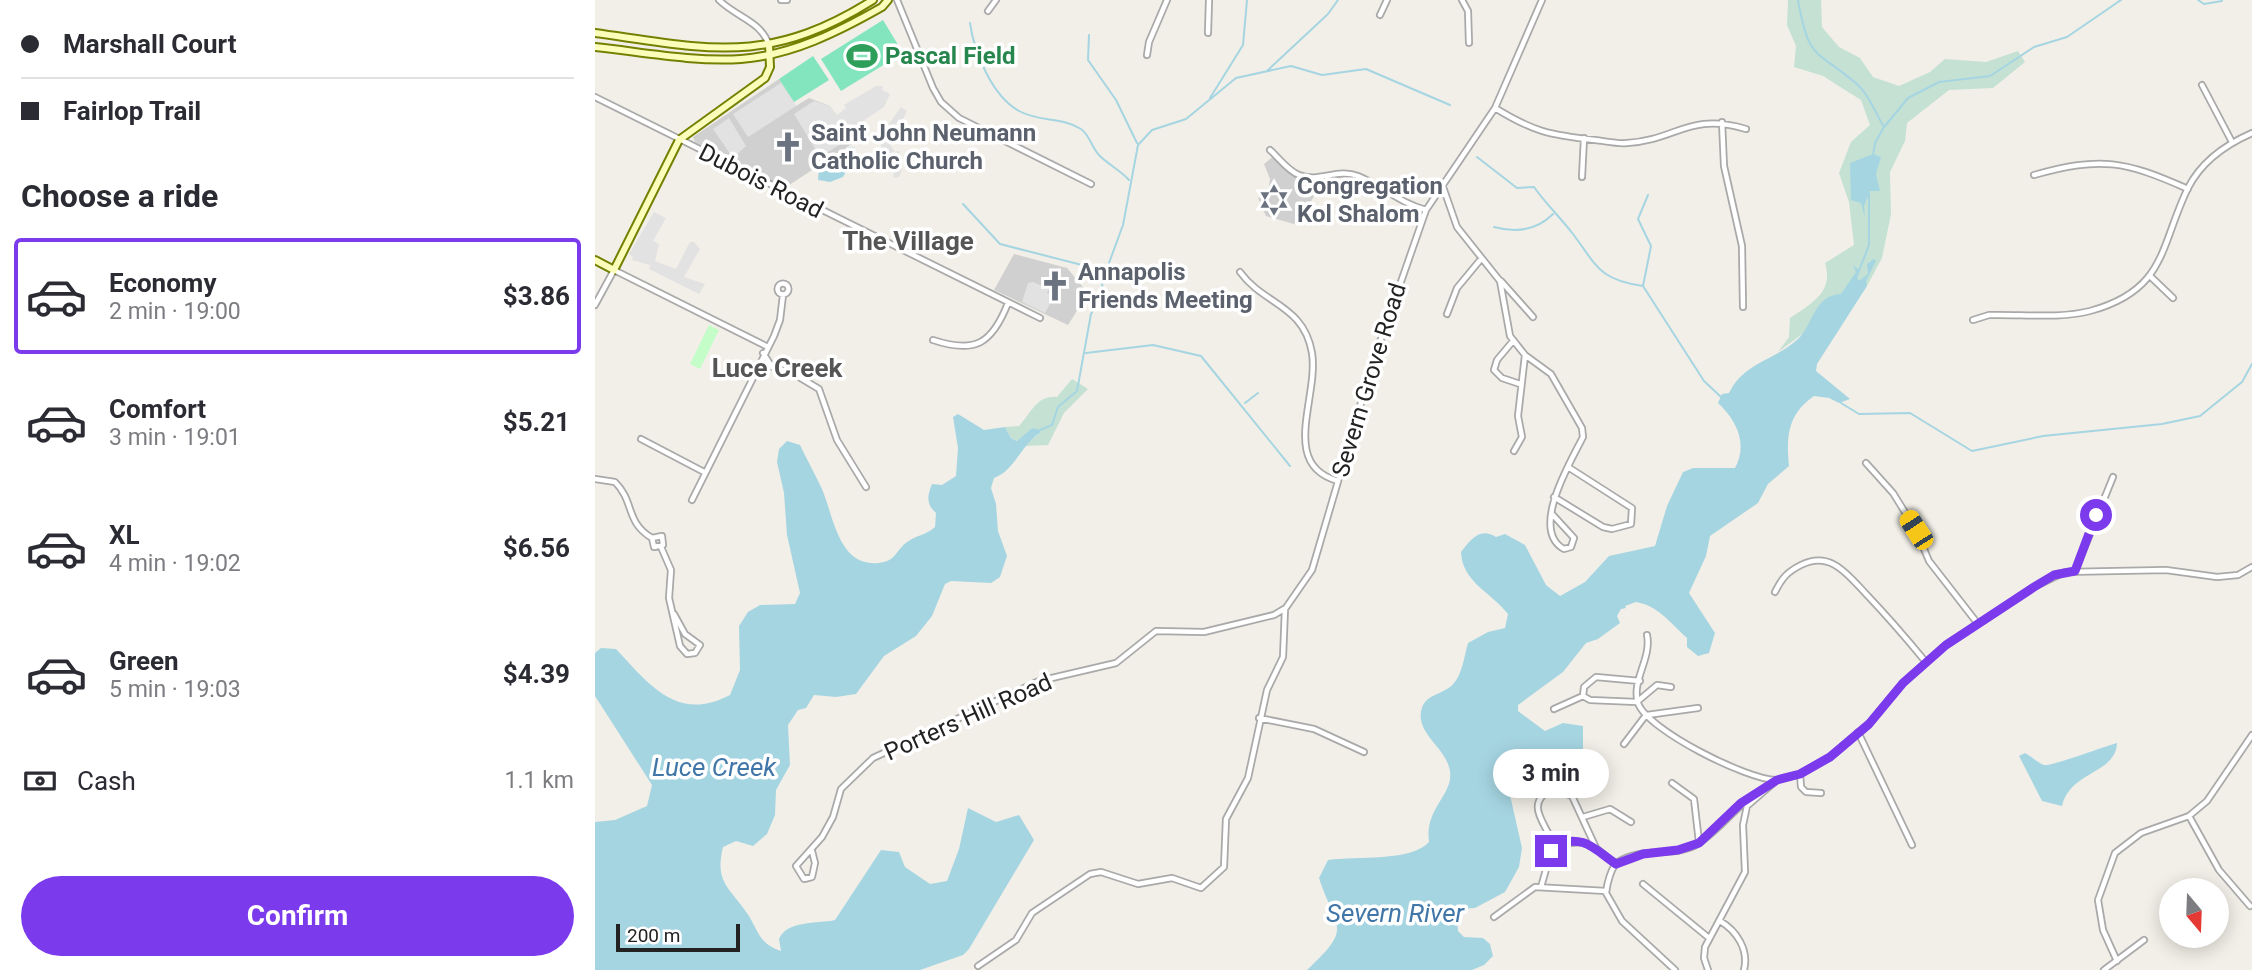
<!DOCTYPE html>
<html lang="en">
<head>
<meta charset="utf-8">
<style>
  body { margin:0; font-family:Roboto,sans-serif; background:#f7f7f7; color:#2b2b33; height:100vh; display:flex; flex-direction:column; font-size:26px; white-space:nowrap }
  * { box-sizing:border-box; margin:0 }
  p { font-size:23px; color:#7c7c81 }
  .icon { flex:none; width:38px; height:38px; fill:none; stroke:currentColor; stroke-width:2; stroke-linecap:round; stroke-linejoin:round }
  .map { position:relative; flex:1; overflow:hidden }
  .panel { display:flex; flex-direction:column; background:#fff; width:595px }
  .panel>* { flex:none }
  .guide { display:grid; align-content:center; height:154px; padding:0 21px; background:#fff }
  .needle { width:46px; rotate:161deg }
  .tools { position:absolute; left:1564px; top:878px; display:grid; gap:14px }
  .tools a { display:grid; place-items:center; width:70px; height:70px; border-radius:50%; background:#fff; box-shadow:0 4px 18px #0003; font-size:35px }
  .scale { position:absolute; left:21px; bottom:18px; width:124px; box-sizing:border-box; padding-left:7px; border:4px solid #222; border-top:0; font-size:19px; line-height:24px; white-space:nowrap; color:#222; -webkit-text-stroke:5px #fff; paint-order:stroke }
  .end { position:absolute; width:32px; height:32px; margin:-16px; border:9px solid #7c3aed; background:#fff; box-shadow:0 0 0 4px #fff }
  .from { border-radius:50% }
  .bubble { position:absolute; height:49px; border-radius:24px; background:#fff; box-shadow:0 4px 18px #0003; font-size:23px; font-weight:700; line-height:49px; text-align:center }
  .car { position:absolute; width:21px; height:42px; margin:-21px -10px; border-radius:9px; box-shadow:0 0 5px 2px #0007; background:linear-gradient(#f5c518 24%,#345 0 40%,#f5c518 0 76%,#345 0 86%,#f5c518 0) }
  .guide b { display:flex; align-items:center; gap:24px; height:66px; font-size:26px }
  .guide b+b { border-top:2px solid #e1e1e2 }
  .guide i { width:18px; height:18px; background:#2b2b33 }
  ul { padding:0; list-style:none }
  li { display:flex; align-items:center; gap:21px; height:116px; margin:0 14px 10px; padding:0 7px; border:4px solid transparent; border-radius:7px }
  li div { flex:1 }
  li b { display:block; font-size:26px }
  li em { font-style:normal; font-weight:700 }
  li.active { border-color:#7c3aed }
  li>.icon { width:63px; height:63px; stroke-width:1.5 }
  h2 { padding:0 21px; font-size:32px; line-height:84px }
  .pay { display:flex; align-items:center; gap:18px; height:77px; padding:0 21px; font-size:26px }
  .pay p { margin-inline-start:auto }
  .primary-button { display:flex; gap:14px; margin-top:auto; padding:14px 21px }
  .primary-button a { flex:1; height:80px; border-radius:42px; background:#7c3aed; color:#fff; font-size:28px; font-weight:700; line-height:80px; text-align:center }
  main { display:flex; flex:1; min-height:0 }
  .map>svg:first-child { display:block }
  .religious { fill:#d0d0d0 }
  .wetland { fill:#c4e1d4 }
  .park { fill:#c4fdc8 }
  .pitch { fill:#82e5be }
  .parking { fill:#e2e2e2 }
  .water { fill:#a6d5e2 }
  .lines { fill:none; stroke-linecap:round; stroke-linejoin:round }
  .stream { stroke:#a6d5e2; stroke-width:2 }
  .minor-casing { stroke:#a9a9a9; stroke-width:8 }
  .secondary-casing { stroke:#748100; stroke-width:10 }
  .minor { stroke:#fff; stroke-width:4.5 }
  .secondary { stroke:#fbfebb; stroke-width:6 }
  .route { stroke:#7c3aed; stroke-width:9 }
  .labels { text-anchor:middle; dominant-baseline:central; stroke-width:7; stroke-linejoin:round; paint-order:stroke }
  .leisure-label { font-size:24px; font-weight:bold; fill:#27864d; stroke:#fff; text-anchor:start }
  .worship-label { font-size:24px; font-weight:bold; fill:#5b616d; stroke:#fff; text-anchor:start }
  .street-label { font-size:24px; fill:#222; stroke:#fff }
  .neighbourhood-label { font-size:26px; font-weight:bold; fill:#555; stroke:#fff }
  .water-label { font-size:26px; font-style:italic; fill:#4176a8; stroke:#fff }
</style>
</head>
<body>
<main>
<section class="panel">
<div class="guide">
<b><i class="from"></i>Marshall Court</b>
<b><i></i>Fairlop Trail</b>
</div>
<h2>Choose a ride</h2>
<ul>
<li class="active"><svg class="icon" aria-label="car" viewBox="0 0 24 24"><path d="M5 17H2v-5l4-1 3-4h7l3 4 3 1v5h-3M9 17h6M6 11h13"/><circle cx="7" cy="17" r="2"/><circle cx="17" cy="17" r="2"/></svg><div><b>Economy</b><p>2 min · 19:00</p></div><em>$3.86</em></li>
<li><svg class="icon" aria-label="car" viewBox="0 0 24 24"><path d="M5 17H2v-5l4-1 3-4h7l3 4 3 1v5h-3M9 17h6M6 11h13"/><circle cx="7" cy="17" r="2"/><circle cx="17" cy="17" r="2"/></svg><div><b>Comfort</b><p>3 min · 19:01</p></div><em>$5.21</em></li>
<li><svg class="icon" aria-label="car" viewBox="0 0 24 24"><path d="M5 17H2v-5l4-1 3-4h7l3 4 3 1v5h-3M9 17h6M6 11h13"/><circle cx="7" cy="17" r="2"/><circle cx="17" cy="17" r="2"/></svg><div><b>XL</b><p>4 min · 19:02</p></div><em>$6.56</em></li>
<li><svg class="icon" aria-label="car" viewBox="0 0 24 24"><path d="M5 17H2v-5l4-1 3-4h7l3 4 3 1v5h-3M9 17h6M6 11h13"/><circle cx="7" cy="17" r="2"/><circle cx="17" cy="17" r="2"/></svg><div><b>Green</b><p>5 min · 19:03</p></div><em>$4.39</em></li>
</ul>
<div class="pay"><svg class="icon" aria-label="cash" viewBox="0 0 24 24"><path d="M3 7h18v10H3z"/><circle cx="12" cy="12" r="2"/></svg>Cash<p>1.1 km</p></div>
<div class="primary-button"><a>Confirm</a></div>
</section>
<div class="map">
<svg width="1657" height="970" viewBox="0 0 1657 970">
  <rect width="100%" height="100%" fill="#f2efe8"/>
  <path class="religious" d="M 184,79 L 201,106 L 214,98 L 235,106 L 257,138 L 257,144 L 188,189 L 100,142 L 98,137 Z
    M 680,155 L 702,174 L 729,177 L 710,213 L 699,224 L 671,216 L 663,198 L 673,194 L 675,179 L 669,164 Z
    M 419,254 L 472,268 L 493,293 L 473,325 L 399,290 Z"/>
  <path class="wetland" d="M 1193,0 L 1226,0 L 1227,27 L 1244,47 L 1265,58 L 1278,77 L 1304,86 L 1335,72 L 1350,59 L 1391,62 L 1423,51 L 1430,62 L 1398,88 L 1354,90 L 1312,123 L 1310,141 L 1295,172 L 1296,214 L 1287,258 L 1272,286 L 1183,352 L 1194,337 L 1195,318 C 1217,303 1239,292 1230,263 L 1259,245 L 1254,202 L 1244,173 L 1256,142 L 1275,125 L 1266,100 L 1228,76 L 1199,67 L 1201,46 L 1192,25 Z
    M 477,379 L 493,389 L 469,413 L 453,445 L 429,446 L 445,433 L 437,428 L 423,441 L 416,438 L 410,427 L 424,426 C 437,412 442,395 462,397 Z"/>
  <path class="park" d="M 114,325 L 124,330 L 105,369 L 95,364 Z"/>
  <path class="pitch" d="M 288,20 L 308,53 L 246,91 L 226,59 Z
    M 218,56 L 234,80 L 199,102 L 184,79 Z"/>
  <path class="parking" d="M 186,83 L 201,106 L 153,137 L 138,114 Z
    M 281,86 L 288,86 L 287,90 L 295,94 L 289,107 L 253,131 L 257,137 L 225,157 L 199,114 L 219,101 L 235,106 L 242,115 L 251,108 L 249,105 Z
    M 306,107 L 312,111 L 308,119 L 299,125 L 294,143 L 300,152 L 304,151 L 307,170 L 304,177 L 299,178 L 296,157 L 287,149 L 284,138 Z
    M 134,118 L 151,146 L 138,158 L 118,129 Z
    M 59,212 L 71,218 L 58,241 L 64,244 L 60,261 L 81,269 L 95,242 L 99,242 L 105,249 L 89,277 L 110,284 L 104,294 L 54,269 L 55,265 L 37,260 L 38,257 L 34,254 Z
    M 438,282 L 454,289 L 452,293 L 459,296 L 450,313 L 427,302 L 433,283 Z"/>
  <path class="water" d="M 254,147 L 259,147 L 261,153 L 248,177 L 235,182 L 223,180 L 224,166 Z
    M 1278,154 L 1286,157 L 1281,174 L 1285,191 L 1275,191 L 1269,206 L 1270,218 L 1266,203 L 1256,200 L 1255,163 Z
    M 1279,259 L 1281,261 L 1271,281 L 1272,286 L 1222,364 L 1221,371 L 1255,399 L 1244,403 L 1234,398 L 1219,396 C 1193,414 1191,436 1194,466 L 1173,484 L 1163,503 L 1115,536 L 1111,556 L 1094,593 L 1120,633 L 1114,653 L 1103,656 L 1092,647 L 1092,638 C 1076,624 1064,606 1041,602 L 1030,606 L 1031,608 L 1026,609 L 1022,616 L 1025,623 L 1003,639 L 991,643 L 968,672 L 923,705 L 923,711 L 950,731 L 968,723 L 988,726 L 988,750 C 980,766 942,770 926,766 L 917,772 L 915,795 L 927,848 L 924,867 L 910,892 L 880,908 L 866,909 L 859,919 L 862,920 L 863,931 L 869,937 L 888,938 L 895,944 L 898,956 L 889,965 L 877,970 L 712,970 C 759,926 741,930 724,878 L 733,860 C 761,856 816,862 834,842 C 829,806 862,794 854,767 C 848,745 817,731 828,705 C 833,695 846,694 855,687 C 867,678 869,657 873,643 L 893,632 L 910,628 L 913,614 C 897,593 867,582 866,552 C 876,539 885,527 901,537 L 910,534 L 930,545 L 951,585 L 965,596 L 990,582 L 1014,556 L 1060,546 L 1072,506 L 1088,472 L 1098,468 L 1140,468 C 1153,444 1142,421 1123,403 L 1127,394 L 1134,393 C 1149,362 1179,361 1203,339 C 1218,325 1219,295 1246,294 L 1261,272 L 1258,265 L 1264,270 L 1262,277 L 1264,281 L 1273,274 L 1272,264 Z
    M 363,414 L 389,430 L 410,427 L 416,438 L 422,441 L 437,428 L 445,430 L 445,433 C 426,445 420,470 399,478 L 396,488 L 401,504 L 403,531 L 412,556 L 405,577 L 396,583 L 356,581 L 350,584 L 337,616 L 321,636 L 289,656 L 261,694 L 241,697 L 219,695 L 211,708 L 203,710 L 193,725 L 195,765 L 181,790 L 180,815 L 172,834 L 158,846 L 141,841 L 128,847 C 119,884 136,888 154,916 C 164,933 165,944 186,951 L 184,939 C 192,920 222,924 240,920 L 286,850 L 304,852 L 310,867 L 335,884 L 352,881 L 364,849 L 373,808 L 401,822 L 424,815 L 439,840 L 374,949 L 368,955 L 325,970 L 0,970 L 0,822 L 20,820 L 52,806 L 57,785 L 0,696 L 0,653 L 6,648 L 21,649 C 54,684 82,723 135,695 L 145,670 L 144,626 L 153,612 L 165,605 L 200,604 L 205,593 L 192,535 L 189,493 L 182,462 L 184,449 L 192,441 L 205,445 C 212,460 220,474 227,489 C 239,517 244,572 289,562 C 300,560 303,548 312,542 C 322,535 331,535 340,527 L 341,513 C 331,504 332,496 337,484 L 347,485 L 361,476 L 363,448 L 358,417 Z
    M 1522,743 C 1521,774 1475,771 1467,806 L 1447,801 L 1424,756 L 1430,753 C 1436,756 1443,763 1449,765 C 1455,767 1511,746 1522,743 Z"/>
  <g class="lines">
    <path class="stream" d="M 1203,0 C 1214,62 1220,48 1263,85 C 1274,95 1281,114 1289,127 L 1280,143 L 1278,156
      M 1603,0 L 1609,4 L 1627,1
      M 375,23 C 379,52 397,96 424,111 C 444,122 467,117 486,129 C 495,135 497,149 505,156 C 514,165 525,170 534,180
      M 494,35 L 493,60 L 521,100 L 542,143
      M 672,71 L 733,14 L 743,0
      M 615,98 L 648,45 L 652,0
      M 1290,126 L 1313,98 L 1344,82 L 1395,76 L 1439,47 L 1472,37 L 1526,0
      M 882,157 L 922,188 L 939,187 C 951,204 965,217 978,234 C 1002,266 1004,280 1048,286 L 1109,381 L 1126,397
      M 368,204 L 405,244 L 487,265 L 505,281
      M 899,227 C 921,233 941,231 958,214
      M 1262,276 L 1274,245 L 1274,193
      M 1048,286 L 1056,246 L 1043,219 L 1053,195
      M 491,353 L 558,345 L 606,356 L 695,466
      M 650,403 L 663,393
      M 1246,403 L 1264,414 L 1315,413 L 1377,451 L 1448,436 L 1567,424 L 1605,416 L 1647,382 L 1657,364
      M 445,430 L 457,425 L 463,407 L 482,391 L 496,314 L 508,293 L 507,282 L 528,225 L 543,145 L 557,130 L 591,119 L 641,78 L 696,66 L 727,75 L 771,69 L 855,105"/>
    <g class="minor-casing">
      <path id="minor" d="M 124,0 C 141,17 166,21 174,45
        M 186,0 L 192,0
        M 302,0 L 338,88 L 346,102 L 364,118 L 496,184
        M 867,0 L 873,11 L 874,43
        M 393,11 L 401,0
        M 785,15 L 792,0
        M 613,33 L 614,0
        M 552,55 L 554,42 L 572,0
        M 1607,85 L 1637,142
        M 0,97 L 445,318
        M 900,108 C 939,132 955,135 1000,140 C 1010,141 1022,144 1032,143 C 1083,140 1093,112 1151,129
        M 1127,122 L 1129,166 L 1147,246 L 1148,307
        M 675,150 C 683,157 693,171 704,175 C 724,183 742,168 763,176 C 787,186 805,203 831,210
        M 1439,175 C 1506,156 1530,161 1593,189
        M 987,177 L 989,138
        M 847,184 L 862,227 L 905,281 L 915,336 L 930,355 L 956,374 L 987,428 L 988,437 C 976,461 934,530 969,549 L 976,547 L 979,538 L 957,514
        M 645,272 C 669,305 709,305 717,353 C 724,397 684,465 743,481
        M 1555,276 L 1578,298
        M 906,281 L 938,317
        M182.5 289a5.5 5.5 0 1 1 11 0a5.5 5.5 0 1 1-11 0Z
        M 0,305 L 19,270 L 171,346
        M 852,314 L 862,288 L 886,259
        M 1378,320 L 1394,315 C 1426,314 1464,319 1495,311 C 1572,290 1565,245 1593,188 C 1606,162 1632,144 1657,133
        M 338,340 C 380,354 397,344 413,303
        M 918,341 L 902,360 L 899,370 L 907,378 L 925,384
        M 168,353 L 177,367 L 199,374 L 224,389 L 242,440 L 271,487
        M 46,439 L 109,472
        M 919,451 L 927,437 L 923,416 L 930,355
        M 1271,463 L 1298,493 L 1321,530 L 1334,561 L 1383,624
        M 0,479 L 20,482 C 40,502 30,522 57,538 L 67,536 L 68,545 L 59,547 L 57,538
        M 959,497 L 1008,527 L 1017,529 L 1036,524 L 1037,508 L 973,467
        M 97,500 L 179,336 L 185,320 L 188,295
        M 66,547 L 76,570 L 74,598 L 85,646 L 92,654 L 100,653 L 105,645 L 90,634 L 79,614
        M 1480,571 L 1518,477
        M 1180,592 C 1187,578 1192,572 1206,565 C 1236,550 1253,575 1272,595 C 1293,617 1311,638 1330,661
        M 1052,635 C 1057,658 1036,681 1043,703 C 1052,730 1153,780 1181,780
        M 988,696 L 989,687 L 1001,677 L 1045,681
        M 988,696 L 995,700 L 1042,702
        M 1043,701 L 1062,685 L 1076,687
        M 959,709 L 988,696
        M 1052,715 L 1103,708
        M 664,718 L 719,729 L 769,752
        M 1263,732 L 1317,845
        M 1029,744 L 1051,715
        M 1205,774 L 1206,787 L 1211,792 L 1226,793
        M 1077,783 L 1099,799 L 1104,842
        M 1594,816 L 1624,870 L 1655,906
        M 988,817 L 1015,809 L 1036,822
        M 958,845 L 986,842 L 999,846
        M 217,851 L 220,863 L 217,877 L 209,879 L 201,866 L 227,837 L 238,817 L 246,789 L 278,758 L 444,681 L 521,663 L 561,631 L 609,632 L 679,615 L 689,609
        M 1048,884 L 1114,938
        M 946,887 L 958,845 C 953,824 927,806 957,788 L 977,796 L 1001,848 L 1021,864
        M 899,917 L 940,887 L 1011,891
        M 1125,921 C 1142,931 1154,950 1149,970
        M 1522,961 L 1508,930 L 1503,900 L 1520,853 L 1546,833 L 1594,816 L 1612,801 L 1657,735
        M 383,966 L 421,940 L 437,913 L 495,874 L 506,872 L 543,884 L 577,878 L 606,888 L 629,867 L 631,819 L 653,778 L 672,690 L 688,657 L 690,609 L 717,570 L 778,362 L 831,210 L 900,108 L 947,0
        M 1080,970 L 1027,921 L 1011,893 C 1012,884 1016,867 1023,862 C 1045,847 1076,857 1099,846 C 1121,834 1139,808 1162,793
        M 1113,970 L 1109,958 L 1110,947 L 1150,872 L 1148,825 L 1152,806 L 1182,780 L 1205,774 L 1235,757 L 1274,724 L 1308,683 L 1351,645 L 1439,587 L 1470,572 L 1571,570 L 1622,577 L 1643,575 L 1657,567
        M 1509,970 L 1549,940"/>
    </g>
    <g class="secondary-casing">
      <path id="secondary" d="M 0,33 C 115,49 173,66 278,0
        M 0,47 C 47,52 98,62 146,59 C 197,55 243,32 287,7 L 293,0
        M 0,260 L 19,270 L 84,140 L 170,78 L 175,67 L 174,45"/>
    </g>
    <use href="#minor" class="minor"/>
    <use href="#secondary" class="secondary"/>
  </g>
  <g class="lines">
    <path class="route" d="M 956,851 L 958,845 C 989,834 998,848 1021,864 L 1048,854 L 1083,850 L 1104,843 L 1146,803 L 1182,780 L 1205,774 L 1235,757 L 1274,724 L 1308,683 L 1351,645 L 1439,587 L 1459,575 L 1480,571 L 1501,515"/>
  </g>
  <defs>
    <g id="stadium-bare" transform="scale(2.415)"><path d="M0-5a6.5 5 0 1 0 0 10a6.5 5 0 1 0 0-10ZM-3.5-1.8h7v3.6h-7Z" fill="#2e9e5b" stroke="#fff" stroke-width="2.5" paint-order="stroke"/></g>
    <g id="church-bare" transform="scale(2.415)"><path d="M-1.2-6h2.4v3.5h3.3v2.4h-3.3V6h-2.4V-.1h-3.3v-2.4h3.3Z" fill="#6b7280" stroke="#fff" stroke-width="2.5" paint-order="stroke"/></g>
    <g id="synagogue-bare" transform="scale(2.415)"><path d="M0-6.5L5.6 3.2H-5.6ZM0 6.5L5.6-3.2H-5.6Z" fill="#6b7280" stroke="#fff" stroke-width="2.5" paint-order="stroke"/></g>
  </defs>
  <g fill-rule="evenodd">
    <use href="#stadium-bare" x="267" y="56"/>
    <use href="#church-bare" x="193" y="147"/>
    <use href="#synagogue-bare" x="679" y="200"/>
    <use href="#church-bare" x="460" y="286"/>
  </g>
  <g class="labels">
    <g class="leisure-label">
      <text x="290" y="56">Pascal Field</text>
    </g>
    <g class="worship-label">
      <text x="216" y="133">Saint John Neumann<tspan x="216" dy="28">Catholic Church</tspan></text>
      <text x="702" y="186">Congregation<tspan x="702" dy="28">Kol Shalom</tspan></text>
      <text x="483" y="272">Annapolis<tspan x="483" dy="28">Friends Meeting</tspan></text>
    </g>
    <g class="street-label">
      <text transform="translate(166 181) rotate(27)">Dubois Road</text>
      <text transform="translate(774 380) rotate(-73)">Severn Grove Road</text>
      <text transform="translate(373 717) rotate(-24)">Porters Hill Road</text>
    </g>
    <g class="neighbourhood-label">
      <text x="313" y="241">The Village</text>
      <text x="182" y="368">Luce Creek</text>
    </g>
    <g class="water-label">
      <text x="119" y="767">Luce Creek</text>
      <text x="800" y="913">Severn River</text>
    </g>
  </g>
</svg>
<div class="tools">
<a><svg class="needle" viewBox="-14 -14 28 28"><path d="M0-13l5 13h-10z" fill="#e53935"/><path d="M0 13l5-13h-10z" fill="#7c7c81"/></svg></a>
</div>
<div class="scale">200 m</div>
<i class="end from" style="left:1501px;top:515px"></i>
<i class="end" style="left:956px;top:851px"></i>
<div class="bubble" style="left:898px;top:749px;width:116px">3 min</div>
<i class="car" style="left:1321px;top:530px;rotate:327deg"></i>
</div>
</main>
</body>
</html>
